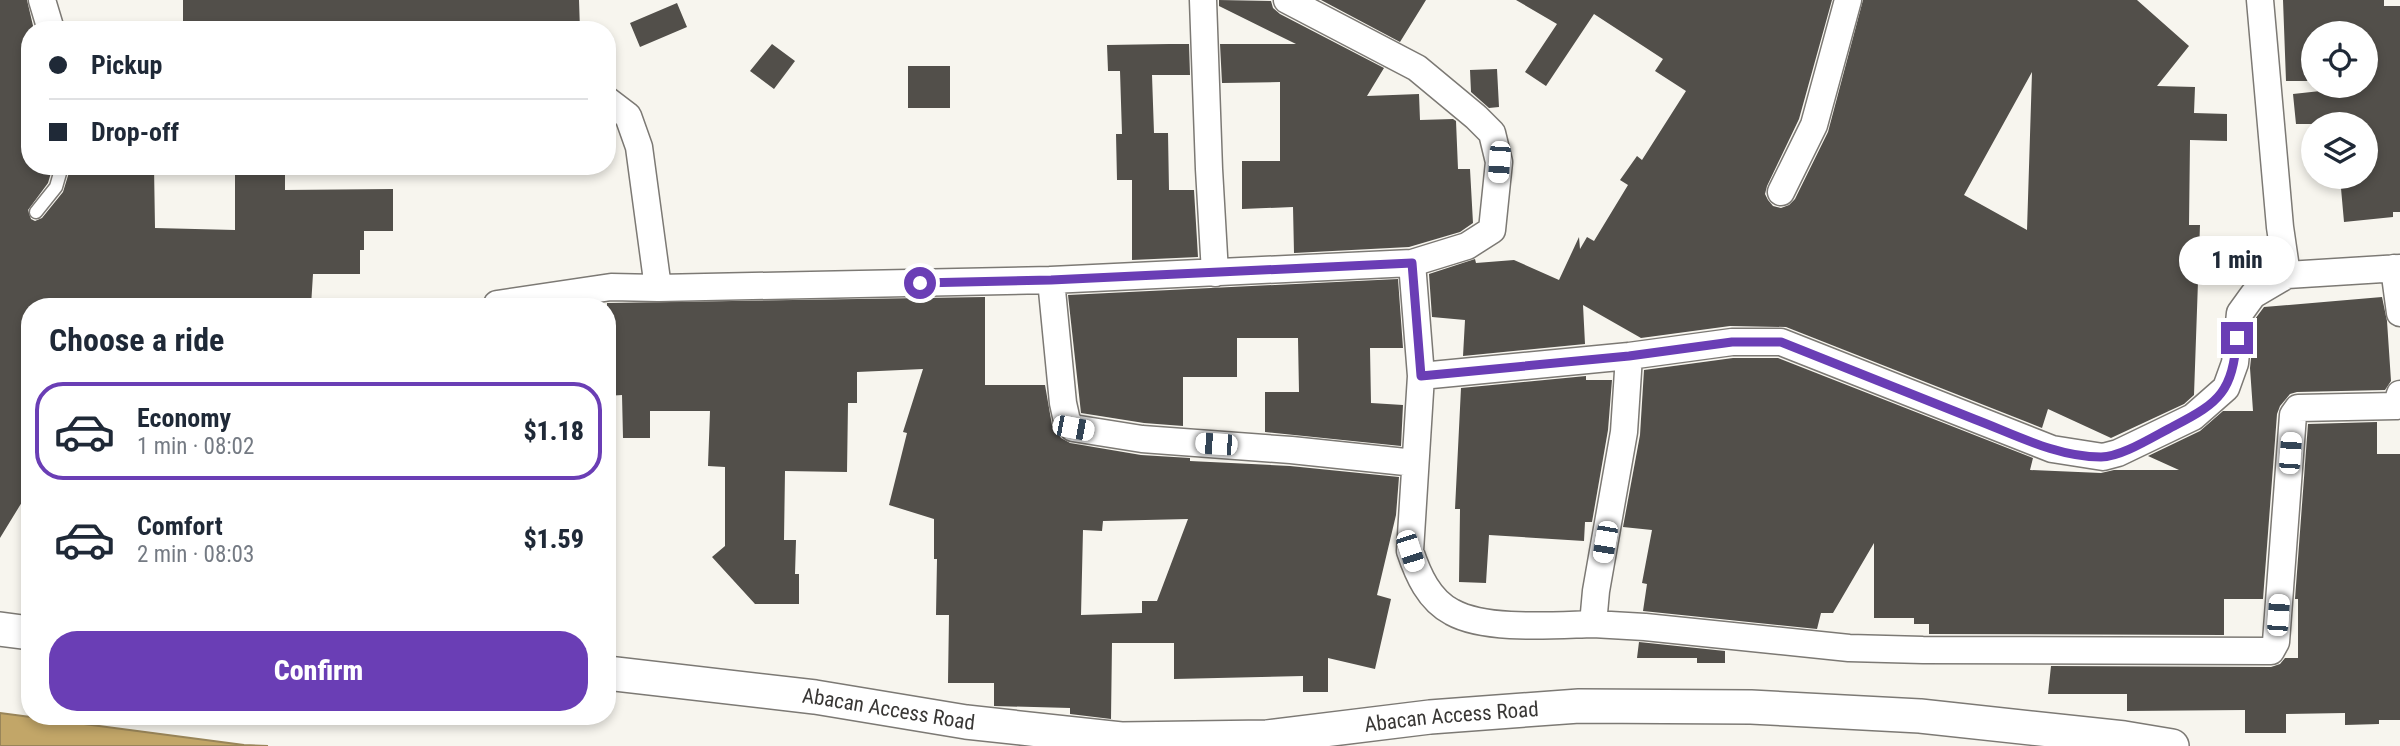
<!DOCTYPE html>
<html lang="en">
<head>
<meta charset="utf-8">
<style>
  body { margin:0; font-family:"Roboto Condensed",sans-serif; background:#f2f2f3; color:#1f2937; height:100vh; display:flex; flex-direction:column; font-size:26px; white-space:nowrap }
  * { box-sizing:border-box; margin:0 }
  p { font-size:23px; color:#747a83 }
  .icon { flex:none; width:38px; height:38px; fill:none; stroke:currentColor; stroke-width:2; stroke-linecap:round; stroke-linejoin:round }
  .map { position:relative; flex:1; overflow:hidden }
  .sheet { position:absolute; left:21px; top:298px; width:595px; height:427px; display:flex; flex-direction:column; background:#fff; border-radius:28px; box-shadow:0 4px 10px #0003 }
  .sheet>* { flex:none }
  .banner { position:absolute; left:21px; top:21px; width:595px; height:154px; border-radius:28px; box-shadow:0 4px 10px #0003; display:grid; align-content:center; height:154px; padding:0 28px; background:#fff }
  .buttons { position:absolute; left:2301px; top:21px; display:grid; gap:14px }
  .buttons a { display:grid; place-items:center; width:77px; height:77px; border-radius:50%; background:#fff; box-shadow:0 4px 10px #0003; font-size:35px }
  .end { position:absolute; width:32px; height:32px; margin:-16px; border:9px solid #6a3eb5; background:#fff; box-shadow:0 0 0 4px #fff }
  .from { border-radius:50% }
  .bubble { position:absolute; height:49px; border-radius:24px; background:#fff; box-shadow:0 4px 10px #0003; font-size:23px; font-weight:800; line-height:49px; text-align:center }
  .car { position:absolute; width:21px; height:42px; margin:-21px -10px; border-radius:9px; box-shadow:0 0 5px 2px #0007; background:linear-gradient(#fff 24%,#345 0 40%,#fff 0 76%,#345 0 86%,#fff 0) }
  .banner b { display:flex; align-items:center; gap:24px; height:66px; font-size:26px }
  .banner b+b { border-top:2px solid #e0e1e3 }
  .banner i { width:18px; height:18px; background:#1f2937 }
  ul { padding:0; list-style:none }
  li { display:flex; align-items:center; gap:21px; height:98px; margin:0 14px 10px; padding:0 14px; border:4px solid transparent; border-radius:28px }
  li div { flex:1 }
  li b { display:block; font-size:26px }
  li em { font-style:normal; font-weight:800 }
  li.active { border-color:#6a3eb5 }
  li>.icon { width:63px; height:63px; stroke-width:1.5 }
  h2 { padding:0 28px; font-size:32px; line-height:84px }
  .action { display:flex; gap:14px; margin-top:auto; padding:14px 28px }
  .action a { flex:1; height:80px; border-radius:28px; background:#6a3eb5; color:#fff; font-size:28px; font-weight:800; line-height:80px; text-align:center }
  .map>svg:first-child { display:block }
  .water { fill:#c2a668; stroke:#998559; stroke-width:2 }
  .building { fill:#524f4a; fill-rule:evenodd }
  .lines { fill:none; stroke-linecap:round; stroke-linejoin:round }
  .service-casing { stroke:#7c7974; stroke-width:15 }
  .minor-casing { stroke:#7c7974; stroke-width:29 }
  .tertiary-casing { stroke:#7c7974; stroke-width:36 }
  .service { stroke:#fff; stroke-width:12 }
  .minor { stroke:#fff; stroke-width:26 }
  .tertiary { stroke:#fff; stroke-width:33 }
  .route { stroke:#6a3eb5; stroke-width:9 }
  .labels { text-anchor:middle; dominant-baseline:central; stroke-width:7; stroke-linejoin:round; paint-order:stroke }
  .street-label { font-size:21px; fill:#393735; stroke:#f7f5ee }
</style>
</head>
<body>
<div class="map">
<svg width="2400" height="746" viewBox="0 0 2400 746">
  <rect width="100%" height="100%" fill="#f7f5ee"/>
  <path class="water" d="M 0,713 L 244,745 L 268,746 L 0,746 Z"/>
  <path class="building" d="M 0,0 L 27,0 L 34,30 L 30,30 L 30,166 L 53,166 L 48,183 L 28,210 L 31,219 L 35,221 L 42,218 L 63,192 L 71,166 L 154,166 L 155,228 L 235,230 L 235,166 L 285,166 L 285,190 L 393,189 L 393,231 L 364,231 L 364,250 L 360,250 L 360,274 L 313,274 L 311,306 L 30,306 L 30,489 L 0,538 Z
    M 183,0 L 579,0 L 580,30 L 183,30 Z
    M 1219,0 L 1271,1 L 1273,8 L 1280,14 L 1384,68 L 1367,96 L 1419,94 L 1420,120 L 1453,119 L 1456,121 L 1458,169 L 1470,169 L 1473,223 L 1460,232 L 1409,247 L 1294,253 L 1293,207 L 1242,209 L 1242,161 L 1280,161 L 1280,82 L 1222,83 L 1220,44 L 1296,44 L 1219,6 Z
    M 1321,0 L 1426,0 L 1400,42 Z
    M 1516,0 L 1832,0 L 1799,119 L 1767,186 L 1765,194 L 1768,200 L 1773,206 L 1781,208 L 1789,205 L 1795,199 L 1828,132 L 1863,0 L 2137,0 L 2189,46 L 2157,86 L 2195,87 L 2194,113 L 2227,114 L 2227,141 L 2190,140 L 2189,225 L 2200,225 L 2194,395 L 2184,404 L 2111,438 L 2048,409 L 2042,428 L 1786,327 L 1730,326 L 1641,338 L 1583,305 L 1585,344 L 1463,356 L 1465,320 L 1432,317 L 1429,274 L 1475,259 L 1476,263 L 1514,260 L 1559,280 L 1579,237 L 1580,249 L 1587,237 L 1594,241 L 1628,185 L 1620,180 L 1637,156 L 1642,160 L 1686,91 L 1655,71 L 1663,59 L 1594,14 L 1546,86 L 1525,72 L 1557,24 ZM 2032,72 L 2027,230 L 1964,195 Z
    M 2283,0 L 2384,0 L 2384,6 L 2400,6 L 2400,212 L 2393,212 L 2393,217 L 2344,222 L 2340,177 L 2366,177 L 2366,124 L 2296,124 L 2293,94 L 2366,86 L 2366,33 L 2314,33 L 2314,81 L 2286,81 Z
    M 677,3 L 687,27 L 640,47 L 630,23 Z
    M 772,44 L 795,61 L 774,89 L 750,71 Z
    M 1169,44 L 1189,44 L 1190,75 L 1152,75 L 1154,133 L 1168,133 L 1169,190 L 1194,190 L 1198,257 L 1132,260 L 1132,180 L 1117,180 L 1116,134 L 1122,134 L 1120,71 L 1108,71 L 1107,45 Z
    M 908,66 L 950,66 L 950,108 L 908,108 Z
    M 1497,69 L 1499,107 L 1489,108 L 1471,92 L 1470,70 Z
    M 1398,279 L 1403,348 L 1370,348 L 1371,403 L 1403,405 L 1401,446 L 1265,432 L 1265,392 L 1299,392 L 1298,338 L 1237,338 L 1237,377 L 1183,377 L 1183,426 L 1144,423 L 1081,413 L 1068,295 Z
    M 985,297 L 985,385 L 1045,385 L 1052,425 L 1061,438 L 1070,443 L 1141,455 L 1190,458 L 1190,461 L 1290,466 L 1399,477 L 1396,515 L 1377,595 L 1391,599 L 1375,669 L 1328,658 L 1328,692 L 1303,692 L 1303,676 L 1174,679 L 1174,643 L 1112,643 L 1111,719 L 1070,714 L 1070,708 L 994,706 L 994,683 L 948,683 L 949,615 L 936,615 L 937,559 L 934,559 L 934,519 L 889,505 L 907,433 L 903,432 L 923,369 L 857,372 L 857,403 L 848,403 L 847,472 L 785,471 L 784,540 L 796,540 L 795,574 L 799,574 L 799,604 L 755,604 L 712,557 L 725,546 L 725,467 L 708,466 L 710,411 L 650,411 L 650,438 L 623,438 L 622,395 L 607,396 L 607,303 ZM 1188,519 L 1157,601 L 1142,601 L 1142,613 L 1081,615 L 1083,530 L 1102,531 L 1103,521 Z
    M 2382,297 L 2387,321 L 2391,381 L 2385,390 L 2297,392 L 2290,394 L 2280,406 L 2277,414 L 2263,599 L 2224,599 L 2224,635 L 1929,634 L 1929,624 L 1914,624 L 1914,618 L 1874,618 L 1874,543 L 1833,613 L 1821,613 L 1817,629 L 1643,611 L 1647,584 L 1642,583 L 1652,530 L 1623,527 L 1640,435 L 1644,370 L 1733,358 L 1778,358 L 2033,458 L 2030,470 L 2101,473 L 2114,470 L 2179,470 L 2148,456 L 2200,431 L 2223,411 L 2253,411 L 2250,368 L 2255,319 L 2264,307 Z
    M 1586,376 L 1586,380 L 1612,380 L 1608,430 L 1592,522 L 1585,522 L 1584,541 L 1489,535 L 1486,583 L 1459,582 L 1460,509 L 1455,509 L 1461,388 Z
    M 2377,422 L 2377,454 L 2400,454 L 2400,720 L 2379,720 L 2379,724 L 2345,725 L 2345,713 L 2286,714 L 2286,733 L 2245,733 L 2245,710 L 2127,711 L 2127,694 L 2048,694 L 2051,666 L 2271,667 L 2280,664 L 2285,658 L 2298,658 L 2298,599 L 2295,599 L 2308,424 Z
    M 1639,642 L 1725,651 L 1725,663 L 1697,663 L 1697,658 L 1637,658 Z"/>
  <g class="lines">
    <g class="service-casing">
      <path id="service" d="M 36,212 L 56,187 L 62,166"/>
    </g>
    <g class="minor-casing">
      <path id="minor" d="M 42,0 L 51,30
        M 1203,0 L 1209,169 L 1215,273
        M 2260,0 L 2280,227 L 2287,275 L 2400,268
        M 1781,192 L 1814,125 L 1848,0
        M 1412,263 L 1421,376 L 1410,551 C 1418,575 1429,600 1452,612 C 1486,631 1555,625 1593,624
        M 2394,268 L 2400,313
        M 1051,280 L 1063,403 L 1067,421 L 1073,428 L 1142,439 L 1291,450 L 1415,463
        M 658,288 L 1051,280 L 1412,263 L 1467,246 L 1492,230 L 1499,162 L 1492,133 L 1476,117 L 1417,68 L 1287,0
        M 497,304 L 611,287 L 658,288 L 639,147 L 628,116 L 607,100
        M 1629,356 L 1624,432 L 1596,591 L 1593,624 L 1645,627 L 1849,648 L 1923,650 L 2271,651 L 2276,642 L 2293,415 L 2298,408 L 2396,406 L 2400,394
        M 1421,376 L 1629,356 L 1732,342 L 1781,342 L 2052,449 L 2103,457 L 2118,453 L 2193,417 L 2226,388 L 2235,363 L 2240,313 L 2253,295 L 2287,275"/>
    </g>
    <g class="tertiary-casing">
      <g id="tertiary">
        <path d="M 0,629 L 30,633"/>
        <path id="s1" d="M 607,673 L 815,697 L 966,722 L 1121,739 L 1267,737 L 1430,717 L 1579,706 L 1751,707 L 1920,716 L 2124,738 L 2172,746"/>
      </g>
    </g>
    <use href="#service" class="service"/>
    <use href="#minor" class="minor"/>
    <use href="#tertiary" class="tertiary"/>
  </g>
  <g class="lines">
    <path class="route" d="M 920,283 L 1051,280 L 1412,263 L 1421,376 L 1629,356 L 1732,342 L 1781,342 C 1845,368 1910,393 1974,419 C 2014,434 2056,457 2101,457 C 2122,457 2154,436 2174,426 C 2221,402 2232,391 2237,338"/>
  </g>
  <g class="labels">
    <g class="street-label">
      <text stroke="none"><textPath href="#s1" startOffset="284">Abacan Access Road</textPath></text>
      <text stroke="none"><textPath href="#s1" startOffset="850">Abacan Access Road</textPath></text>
    </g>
  </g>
</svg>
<div class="buttons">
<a><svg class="icon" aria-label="locate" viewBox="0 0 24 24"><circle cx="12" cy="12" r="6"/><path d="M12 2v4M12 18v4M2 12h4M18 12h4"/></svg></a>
<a><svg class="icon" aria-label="layers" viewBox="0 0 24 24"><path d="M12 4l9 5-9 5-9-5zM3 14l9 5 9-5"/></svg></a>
</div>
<i class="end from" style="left:920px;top:283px"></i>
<i class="end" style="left:2237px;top:338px"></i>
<div class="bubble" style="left:2179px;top:236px;width:116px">1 min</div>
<i class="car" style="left:1499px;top:162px;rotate:184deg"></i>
<i class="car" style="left:1073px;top:428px;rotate:101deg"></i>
<i class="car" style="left:1216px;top:444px;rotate:274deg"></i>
<i class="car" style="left:2290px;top:453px;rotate:4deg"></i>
<i class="car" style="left:1605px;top:542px;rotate:190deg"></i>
<i class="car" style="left:1410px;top:551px;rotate:162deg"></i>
<i class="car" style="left:2278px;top:615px;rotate:4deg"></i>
<div class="banner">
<b><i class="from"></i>Pickup</b>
<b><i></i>Drop-off</b>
</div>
<section class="sheet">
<h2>Choose a ride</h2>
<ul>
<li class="active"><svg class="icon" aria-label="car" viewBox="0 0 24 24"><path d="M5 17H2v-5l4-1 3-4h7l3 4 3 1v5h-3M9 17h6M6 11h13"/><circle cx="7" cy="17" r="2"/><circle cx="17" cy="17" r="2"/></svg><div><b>Economy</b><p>1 min · 08:02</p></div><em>$1.18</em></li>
<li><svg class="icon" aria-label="car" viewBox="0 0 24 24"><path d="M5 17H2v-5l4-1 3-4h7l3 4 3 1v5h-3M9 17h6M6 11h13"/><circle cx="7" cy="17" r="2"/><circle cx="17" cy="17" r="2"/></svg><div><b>Comfort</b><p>2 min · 08:03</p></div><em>$1.59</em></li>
</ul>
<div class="action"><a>Confirm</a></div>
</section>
</div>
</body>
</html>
